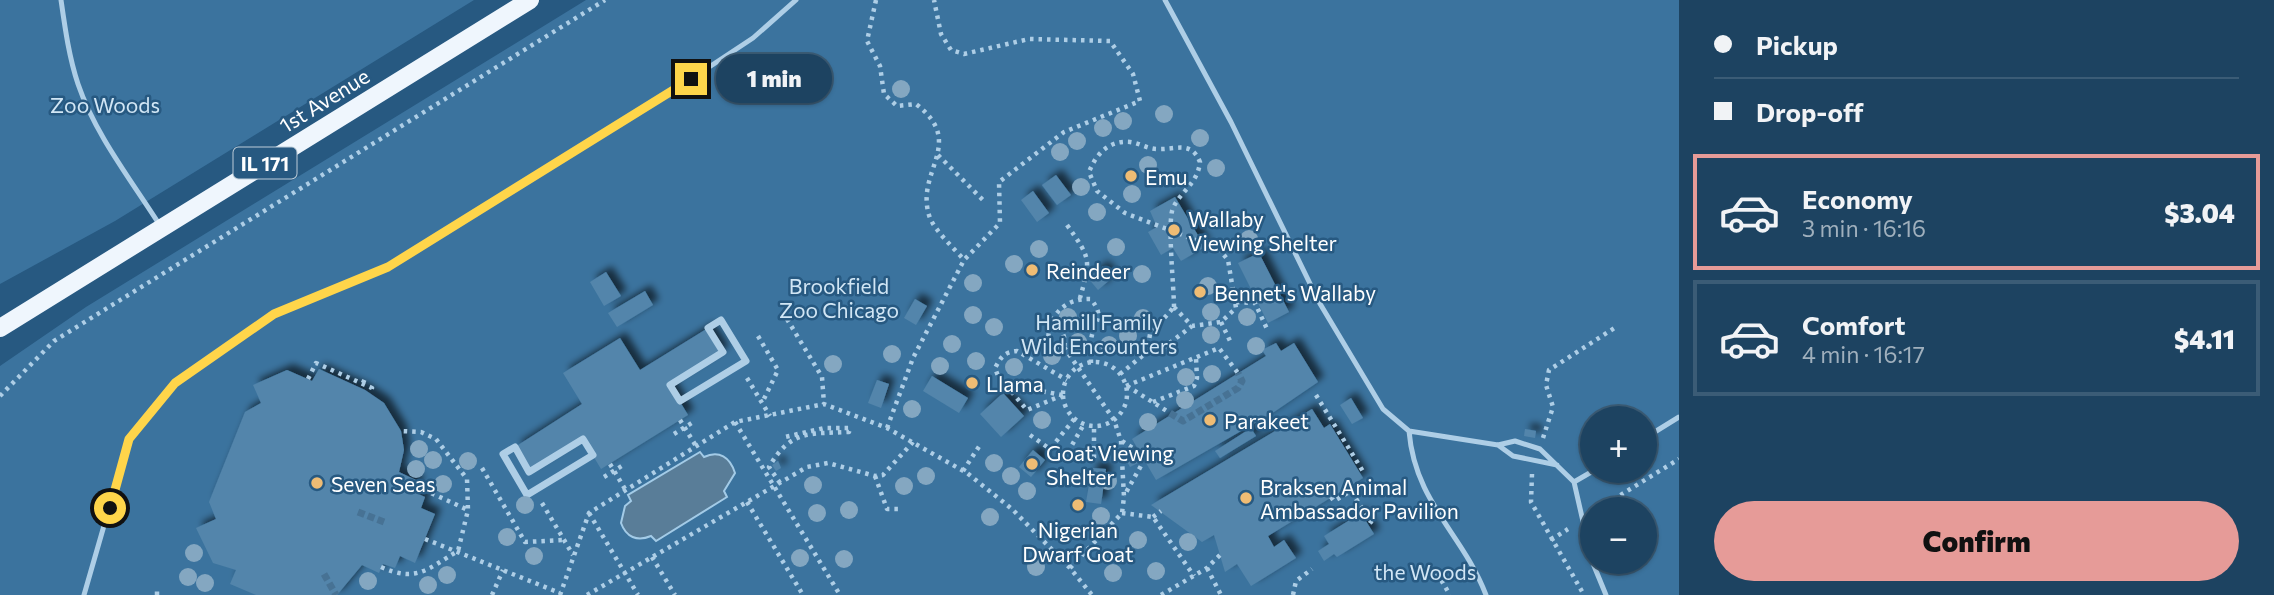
<!DOCTYPE html>
<html lang="en">
<head>
<meta charset="utf-8">
<style>
  body { margin:0; font-family:Commissioner,sans-serif; background:#254a67; color:#f1f3f6; height:100vh; display:flex; flex-direction:column; font-size:26px; white-space:nowrap }
  * { box-sizing:border-box; margin:0 }
  p { font-size:23px; color:#a0b0bd }
  .icon { flex:none; width:38px; height:38px; fill:none; stroke:currentColor; stroke-width:2; stroke-linecap:round; stroke-linejoin:round }
  .map { position:relative; flex:1; overflow:hidden }
  .side { display:flex; flex-direction:column; background:#1d4361; width:595px }
  .side>* { flex:none }
  .guide { display:grid; align-content:center; height:154px; padding:0 35px; background:#1d4361 }
  .tools { position:absolute; left:1580px; top:406px; display:grid; gap:14px }
  .tools a { display:grid; place-items:center; width:77px; height:77px; border-radius:50%; background:#1d4361; box-shadow:0 2px 5px #0004,0 0 0 2px #3b5c76; font-size:35px }
  .end { position:absolute; width:32px; height:32px; margin:-16px; border:9px solid #ffd54a; background:#111; box-shadow:0 0 0 4px #111 }
  .from { border-radius:50% }
  .bubble { position:absolute; height:49px; border-radius:24px; background:#1d4361; box-shadow:0 2px 5px #0004,0 0 0 2px #3b5c76; font-size:23px; font-weight:800; line-height:49px; text-align:center }
  .guide b { display:flex; align-items:center; gap:24px; height:66px; font-size:26px }
  .guide b+b { border-top:2px solid #3b5c76 }
  .guide i { width:18px; height:18px; background:#f1f3f6 }
  ul { padding:0; list-style:none }
  li { display:flex; align-items:center; gap:21px; height:116px; margin:0 14px 10px; padding:0 21px; border:4px solid #3b5c76; border-radius:0px }
  li div { flex:1 }
  li b { display:block; font-size:26px }
  li em { font-style:normal; font-weight:800 }
  li.selected { border-color:#e69b98 }
  li>.icon { width:63px; height:63px; stroke-width:1.5 }
  .cta { display:flex; gap:14px; margin-top:auto; padding:14px 35px }
  .cta a { flex:1; height:80px; border-radius:42px; background:#e69b98; color:#111; font-size:28px; font-weight:800; line-height:80px; text-align:center }
  main { display:flex; flex:1; min-height:0 }
  .map>svg:first-child { display:block }
  .green { fill:#3b739e; fill-rule:evenodd }
  .water { fill:#597d98; stroke:#a3cbe7; stroke-width:2 }
  .building { fill:#5385ab; filter:url(#shadow) }
  .lines { fill:none; stroke-linecap:round; stroke-linejoin:round }
  .street-tunnel { stroke:#477294; stroke-width:7; stroke-dasharray:7 3.5; stroke-linecap:butt }
  .path { stroke:#aecee6; stroke-width:4.5; stroke-dasharray:3.5 5; stroke-linecap:butt }
  .lane { stroke:#aecee6; stroke-width:5 }
  .street { stroke:#aecee6; stroke-width:7 }
  .primary { stroke:#eff6fd; stroke-width:18 }
  .tree { fill:#84a7c1 }
  .route { stroke:#ffd54a; stroke-width:9 }
  .poi-dot { fill:#efbc74; stroke:#275981; stroke-width:2.5 }
  .labels { text-anchor:middle; dominant-baseline:central; stroke-width:5; stroke-linejoin:round; paint-order:stroke }
  .shield { fill:#275981; stroke:#becdd9; stroke-width:2 }
  .shield-label { font-size:19px; font-weight:bold; fill:#fff }
  .street-label { font-size:21px; fill:#fff; stroke:#275981 }
  .park-label { font-size:21px; fill:#d1e6f5; stroke:#275981 }
  .poi-label { font-size:21px; fill:#fff; stroke:#275981; text-anchor:start }
</style>
</head>
<body>
<main>
<div class="map">
<svg width="1679" height="595" viewBox="0 0 1679 595">
  <defs>
    <filter id="shadow"><feDropShadow dx="6" dy="-6" stdDeviation="3.5" flood-color="#0009"/></filter>
  </defs>
  <rect width="100%" height="100%" fill="#275981"/>
  <path class="green" d="M 0,0 L 474,0 L 115,221 L 0,284 Z
    M 586,0 L 1679,0 L 1679,595 L 0,595 L 0,366 L 86,307 ZM 1592,418 L 1645,418 L 1645,471 L 1592,471 ZM 1592,509 L 1645,509 L 1645,562 L 1592,562 Z"/>
  <path class="water" d="M 700,452 L 704,457 C 719,450 730,457 735,473 L 724,491 L 727,497 L 656,541 L 651,536 C 637,542 626,537 621,523 L 625,506 L 631,501 L 628,495 Z"/>
  <path class="building" d="M 1056,175 L 1071,195 L 1057,205 L 1042,185 Z
    M 1033,191 L 1049,213 L 1037,222 L 1021,200 Z
    M 1175,197 L 1205,247 L 1181,261 L 1173,248 L 1161,255 L 1148,232 L 1157,227 L 1150,211 Z
    M 1259,253 L 1289,312 L 1268,323 L 1238,263 Z
    M 1103,266 L 1112,278 L 1098,290 L 1088,278 Z
    M 606,272 L 621,296 L 604,306 L 590,282 Z
    M 645,291 L 653,305 L 617,327 L 608,313 Z
    M 915,299 L 927,306 L 916,325 L 904,318 Z
    M 708,328 L 723,352 L 670,385 L 688,415 L 601,469 L 583,439 L 529,472 L 515,447 L 582,404 L 563,373 L 620,338 L 640,370 Z
    M 1276,343 L 1281,351 L 1294,343 L 1318,382 L 1274,412 L 1156,480 L 1132,439 L 1266,356 L 1262,350 Z
    M 319,369 L 365,390 L 384,403 L 401,431 L 404,450 L 399,472 L 418,481 L 414,492 L 425,497 L 421,508 L 435,514 L 415,563 L 400,556 L 395,568 L 383,564 L 379,573 L 362,565 L 337,595 L 256,595 L 230,584 L 236,570 L 213,563 L 196,528 L 216,519 L 209,502 L 245,412 L 261,403 L 253,385 L 287,370 L 312,381 Z
    M 932,376 L 968,398 L 959,413 L 923,391 Z
    M 877,380 L 889,384 L 881,408 L 868,403 Z
    M 1003,393 L 1024,416 L 1001,437 L 980,414 Z
    M 1351,398 L 1363,418 L 1352,424 L 1340,405 Z
    M 1312,409 L 1324,428 L 1330,424 L 1363,478 L 1268,536 L 1274,547 L 1284,540 L 1296,558 L 1251,586 L 1237,564 L 1225,572 L 1214,535 L 1202,542 L 1151,505 Z
    M 1251,428 L 1256,436 L 1220,458 L 1215,451 Z
    M 1525,429 L 1536,431 L 1535,438 L 1524,436 Z
    M 1033,450 L 1045,460 L 1031,477 L 1019,467 Z
    M 1133,453 L 1138,463 L 1130,467 L 1125,458 Z
    M 778,461 L 781,468 L 776,471 L 772,465 Z
    M 1092,468 L 1106,469 L 1101,504 L 1086,502 Z
    M 1361,513 L 1374,534 L 1337,557 L 1334,554 L 1324,561 L 1318,551 L 1329,544 L 1324,536 Z"/>
  <g class="lines">
    <path class="street-tunnel" d="M 1170,413 L 1183,421 L 1238,388 L 1242,381 L 1238,373
      M 358,512 L 384,522
      M 324,574 L 336,595"/>
    <path class="path" d="M 876,0 L 867,41 L 880,66 L 884,94 L 897,106 L 916,104 C 968,144 913,172 930,218 C 936,232 954,248 964,260
      M 938,155 L 984,201
      M 1067,225 C 1091,259 1091,259 1080,298
      M 1236,302 L 1255,303 L 1267,329
      M 1174,307 C 1174,288 1167,221 1173,208 C 1181,191 1198,183 1200,162 C 1191,140 1176,150 1157,149 C 1148,149 1139,143 1130,142 C 1109,140 1096,154 1089,172 L 1097,191 L 1125,213 L 1219,249 L 1228,260 L 1236,308 L 1221,322 L 1192,326
      M 1174,307 L 1192,326 L 1163,348 L 1147,352 L 1150,334 Z
      M 787,319 L 822,377 L 824,404
      M 1052,322 C 1060,329 1067,335 1064,347
      M 1221,322 L 1231,343
      M 758,336 L 778,370 L 762,403
      M1063 394a32 32 0 1 1 64 0a32 32 0 1 1-64 0Z
      M 1120,374 L 1147,352
      M 747,378 L 770,416
      M 308,379 L 316,363 L 372,388 L 370,393
      M 363,383 L 366,376
      M 1126,386 L 1219,348 L 1238,373
      M 1127,386 L 1170,413
      M 1009,389 L 1020,387 L 1062,395
      M 1063,395 L 1027,410 L 998,376 L 995,368 C 1001,357 1004,352 1017,351 L 1067,380
      M 1316,395 L 1364,473
      M 0,396 L 54,341 L 605,0
      M 1153,402 L 1194,386 L 1197,378 L 1196,358
      M 680,420 L 696,446
      M 735,422 L 840,595
      M 887,428 L 913,358 L 964,260 L 1000,223 L 999,182 L 1064,132 L 1140,101 L 1133,74 L 1110,41 L 1029,39 L 964,54 L 951,50 L 941,34 L 934,0
      M 674,434 L 695,421
      M 1030,435 L 1050,449 L 1075,418
      M 1543,438 L 1553,407 L 1546,385 L 1549,370 L 1616,327
      M 1122,441 L 1134,449 L 1142,464 L 1124,496
      M 1068,452 L 1084,424
      M 1094,458 L 1094,426
      M 610,464 L 625,489
      M 482,468 L 525,542 L 564,540
      M 963,471 L 980,445
      M 1532,474 L 1531,502 L 1584,595
      M 875,476 L 887,509 L 902,509
      M 604,477 L 625,464
      M 780,483 L 769,467 C 791,429 810,434 849,432 L 850,428 L 824,428 L 785,437
      M 416,486 L 468,510
      M 1331,497 L 1334,501 L 1351,491 L 1371,522 L 1368,524
      M 747,502 L 803,595
      M 542,503 L 573,555
      M 1606,504 L 1679,459
      M 589,513 L 638,595
      M 1122,513 L 1153,517 L 1194,576
      M 1153,517 L 1161,511
      M 425,539 L 560,593
      M 1551,540 L 1568,529
      M 652,557 L 675,595
      M 381,567 C 417,583 427,569 458,551 L 468,510 L 467,479 L 436,439 L 421,432 L 401,431
      M 1070,568 L 1122,513 L 1124,497 L 1121,441 L 1114,420 L 1064,347 L 1051,345 L 1048,339 C 1050,313 1066,298 1091,299 C 1106,319 1094,319 1091,340 C 1090,347 1091,355 1091,363
      M 1207,568 L 1221,595
      M 1437,573 L 1450,595
      M 157,595 L 157,588
      M 492,595 L 503,570
      M 560,595 L 589,513 L 735,422 L 824,404 L 887,428 L 967,473 L 1012,509 L 1070,568 L 1092,595
      M 587,595 L 807,467 L 828,463 L 875,476 L 883,475 L 913,442
      M 1161,595 L 1207,568 L 1220,555
      M 1293,595 L 1296,581 L 1312,569"/>
    <path class="lane" d="M 61,0 C 65,28 69,57 78,84 C 95,134 131,180 159,224
      M 1165,0 L 1231,122 L 1319,302 L 1383,409 L 1409,431 L 1498,445 L 1515,441 L 1540,449 L 1574,482 L 1592,561 L 1606,595
      M 1409,431 C 1415,503 1463,534 1486,595
      M 1645,438 L 1679,417
      M 1498,445 L 1513,456 L 1557,465
      M 1574,482 L 1593,471
      M 84,595 L 129,439 L 175,383 L 274,314 L 388,267 L 691,79 L 753,38 L 796,0"/>
    <path class="street" d="M 721,320 L 746,361 L 680,401 L 670,385 L 723,352 L 708,328 Z
      M 583,439 L 593,455 L 527,495 L 503,454 L 515,447 L 529,472 Z"/>
    <path class="primary" d="M 0,328 L 530,0"/>
  </g>
  <g class="tree">
    <circle cx="901" cy="89" r="9"/>
    <circle cx="1164" cy="114" r="9"/>
    <circle cx="1123" cy="121" r="9"/>
    <circle cx="1103" cy="128" r="9"/>
    <circle cx="1200" cy="138" r="9"/>
    <circle cx="1077" cy="141" r="9"/>
    <circle cx="1060" cy="152" r="9"/>
    <circle cx="1148" cy="165" r="9"/>
    <circle cx="1216" cy="168" r="9"/>
    <circle cx="1081" cy="187" r="9"/>
    <circle cx="1132" cy="194" r="9"/>
    <circle cx="1097" cy="212" r="9"/>
    <circle cx="1249" cy="239" r="9"/>
    <circle cx="1116" cy="247" r="9"/>
    <circle cx="1039" cy="249" r="9"/>
    <circle cx="1014" cy="264" r="9"/>
    <circle cx="1142" cy="274" r="9"/>
    <circle cx="973" cy="283" r="9"/>
    <circle cx="1208" cy="286" r="9"/>
    <circle cx="1211" cy="312" r="9"/>
    <circle cx="973" cy="315" r="9"/>
    <circle cx="1068" cy="317" r="9"/>
    <circle cx="1247" cy="317" r="9"/>
    <circle cx="1143" cy="318" r="9"/>
    <circle cx="994" cy="327" r="9"/>
    <circle cx="1211" cy="335" r="9"/>
    <circle cx="1128" cy="336" r="9"/>
    <circle cx="1078" cy="342" r="9"/>
    <circle cx="952" cy="344" r="9"/>
    <circle cx="1109" cy="345" r="9"/>
    <circle cx="1256" cy="346" r="9"/>
    <circle cx="892" cy="354" r="9"/>
    <circle cx="1052" cy="356" r="9"/>
    <circle cx="976" cy="361" r="9"/>
    <circle cx="833" cy="364" r="9"/>
    <circle cx="940" cy="366" r="9"/>
    <circle cx="1014" cy="367" r="9"/>
    <circle cx="1212" cy="374" r="9"/>
    <circle cx="1186" cy="377" r="9"/>
    <circle cx="1185" cy="400" r="9"/>
    <circle cx="912" cy="409" r="9"/>
    <circle cx="1042" cy="420" r="9"/>
    <circle cx="1148" cy="422" r="9"/>
    <circle cx="419" cy="449" r="9"/>
    <circle cx="433" cy="460" r="9"/>
    <circle cx="468" cy="461" r="9"/>
    <circle cx="994" cy="463" r="9"/>
    <circle cx="416" cy="469" r="9"/>
    <circle cx="926" cy="476" r="9"/>
    <circle cx="1011" cy="476" r="9"/>
    <circle cx="1108" cy="481" r="9"/>
    <circle cx="443" cy="484" r="9"/>
    <circle cx="813" cy="485" r="9"/>
    <circle cx="904" cy="486" r="9"/>
    <circle cx="1027" cy="491" r="9"/>
    <circle cx="525" cy="505" r="9"/>
    <circle cx="849" cy="510" r="9"/>
    <circle cx="817" cy="513" r="9"/>
    <circle cx="1101" cy="516" r="9"/>
    <circle cx="990" cy="517" r="9"/>
    <circle cx="507" cy="537" r="9"/>
    <circle cx="1138" cy="540" r="9"/>
    <circle cx="1188" cy="542" r="9"/>
    <circle cx="194" cy="553" r="9"/>
    <circle cx="534" cy="556" r="9"/>
    <circle cx="800" cy="558" r="9"/>
    <circle cx="844" cy="559" r="9"/>
    <circle cx="1036" cy="567" r="9"/>
    <circle cx="1156" cy="571" r="9"/>
    <circle cx="1113" cy="573" r="9"/>
    <circle cx="447" cy="575" r="9"/>
    <circle cx="188" cy="577" r="9"/>
    <circle cx="368" cy="581" r="9"/>
    <circle cx="205" cy="583" r="9"/>
    <circle cx="428" cy="585" r="9"/>
  </g>
  <g class="lines">
    <path class="route" d="M 110,508 L 129,439 L 175,383 L 274,314 L 388,267 L 691,79"/>
  </g>
  <g class="poi-dot">
    <circle cx="1131" cy="176" r="7"/>
    <circle cx="1174" cy="230" r="7"/>
    <circle cx="1032" cy="270" r="7"/>
    <circle cx="1200" cy="292" r="7"/>
    <circle cx="972" cy="383" r="7"/>
    <circle cx="1210" cy="420" r="7"/>
    <circle cx="1032" cy="464" r="7"/>
    <circle cx="317" cy="483" r="7"/>
    <circle cx="1246" cy="498" r="7"/>
    <circle cx="1078" cy="505" r="7"/>
  </g>
  <g class="labels">
    <rect class="shield" x="233.5" y="147.5" width="63" height="31" rx="5"/>
    <g class="shield-label">
      <text x="265" y="163">IL 171</text>
    </g>
    <g class="street-label">
      <text transform="translate(324 100) rotate(-32)">1st Avenue</text>
    </g>
    <g class="park-label">
      <text x="105" y="104">Zoo Woods</text>
      <text x="839" y="285">Brookfield<tspan x="839" dy="24">Zoo Chicago</tspan></text>
      <text x="1099" y="321">Hamill Family<tspan x="1099" dy="24">Wild Encounters</tspan></text>
      <text x="1425" y="571">the Woods</text>
    </g>
    <g class="poi-label">
      <text x="1145" y="176">Emu</text>
      <text x="1188" y="218">Wallaby<tspan x="1188" dy="24">Viewing Shelter</tspan></text>
      <text x="1046" y="270">Reindeer</text>
      <text x="1214" y="292">Bennet's Wallaby</text>
      <text x="986" y="383">Llama</text>
      <text x="1224" y="420">Parakeet</text>
      <text x="1046" y="452">Goat Viewing<tspan x="1046" dy="24">Shelter</tspan></text>
      <text x="331" y="483">Seven Seas</text>
      <text x="1260" y="486">Braksen Animal<tspan x="1260" dy="24">Ambassador Pavilion</tspan></text>
      <text x="1078" y="529" text-anchor="middle">Nigerian<tspan x="1078" dy="24">Dwarf Goat</tspan></text>
    </g>
  </g>
</svg>
<div class="tools">
<a>+</a>
<a>−</a>
</div>
<i class="end from" style="left:110px;top:508px"></i>
<i class="end" style="left:691px;top:79px"></i>
<div class="bubble" style="left:716px;top:54px;width:116px">1 min</div>
</div>
<section class="side">
<div class="guide">
<b><i class="from"></i>Pickup</b>
<b><i></i>Drop-off</b>
</div>
<ul>
<li class="selected"><svg class="icon" aria-label="car" viewBox="0 0 24 24"><path d="M5 17H2v-5l4-1 3-4h7l3 4 3 1v5h-3M9 17h6M6 11h13"/><circle cx="7" cy="17" r="2"/><circle cx="17" cy="17" r="2"/></svg><div><b>Economy</b><p>3 min · 16:16</p></div><em>$3.04</em></li>
<li><svg class="icon" aria-label="car" viewBox="0 0 24 24"><path d="M5 17H2v-5l4-1 3-4h7l3 4 3 1v5h-3M9 17h6M6 11h13"/><circle cx="7" cy="17" r="2"/><circle cx="17" cy="17" r="2"/></svg><div><b>Comfort</b><p>4 min · 16:17</p></div><em>$4.11</em></li>
</ul>
<div class="cta"><a>Confirm</a></div>
</section>
</main>
</body>
</html>
